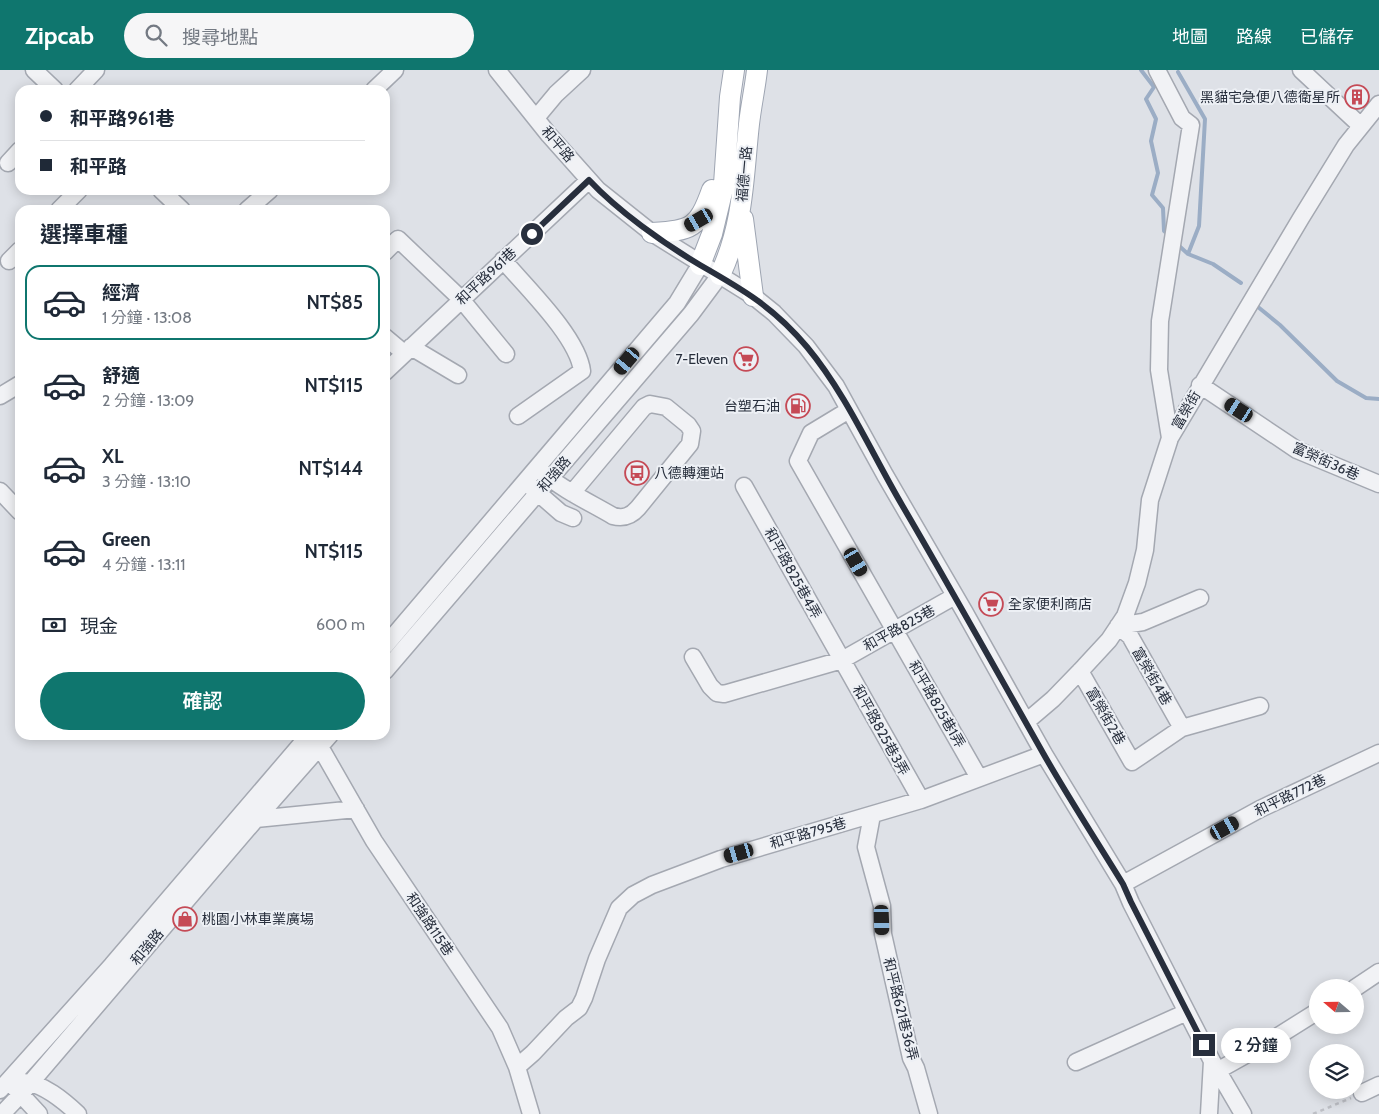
<!DOCTYPE html>
<html lang="zh-TW">
<head>
<meta charset="utf-8">
<style>
  body { margin:0; font-family:Cabin,"Noto Sans TC",sans-serif; background:#f6f6f7; color:#1f2937; height:100vh; display:flex; flex-direction:column; font-size:19px; white-space:nowrap }
  * { box-sizing:border-box; margin:0 }
  p { font-size:16px; color:#747a83 }
  .icon { flex:none; width:28px; height:28px; fill:none; stroke:currentColor; stroke-width:2; stroke-linecap:round; stroke-linejoin:round }
  .map { position:relative; flex:1; overflow:hidden }
  .sheet { position:absolute; left:15px; top:135px; width:375px; height:535px; display:flex; flex-direction:column; background:#fff; border-radius:15px; box-shadow:0 2px 12px #0003 }
  .sheet>* { flex:none }
  .top-card { position:absolute; left:15px; top:15px; width:375px; height:110px; border-radius:15px; box-shadow:0 2px 12px #0003; display:grid; align-content:center; height:110px; padding:0 25px; background:#fff }
  .needle { width:32px; rotate:290deg }
  .controls { position:absolute; left:1309px; top:909px; display:grid; gap:10px }
  .controls a { display:grid; place-items:center; width:55px; height:55px; border-radius:50%; background:#fff; box-shadow:0 2px 12px #0003; font-size:25px }
  .end { position:absolute; width:22px; height:22px; margin:-11px; border:6px solid #282f3d; background:#fff; box-shadow:0 0 0 2px #fff }
  .from { border-radius:50% }
  .bubble { position:absolute; height:35px; border-radius:18px; background:#fff; box-shadow:0 2px 12px #0003; font-size:16px; font-weight:600; line-height:35px; text-align:center }
  .car { position:absolute; width:15px; height:30px; margin:-15px -8px; border-radius:6px; box-shadow:0 0 4px 1px #0007; background:linear-gradient(#222 24%,#8ab4d8 0 40%,#222 0 76%,#8ab4d8 0 86%,#222 0) }
  .top-card b { display:flex; align-items:center; gap:18px; height:48px; font-size:19px }
  .top-card b+b { border-top:1px solid #e0e1e3 }
  .top-card i { width:12px; height:12px; background:#1f2937 }
  ul { padding:0; list-style:none }
  li { display:flex; align-items:center; gap:15px; height:75px; margin:0 10px 8px; padding:0 15px; border:2px solid transparent; border-radius:15px }
  li div { flex:1 }
  li b { display:block; font-size:19px }
  li em { font-style:normal; font-weight:600 }
  li.on { border-color:#0f766e }
  li>.icon { width:45px; height:45px; stroke-width:1.5 }
  h2 { padding:0 25px; font-size:22px; line-height:60px }
  .pay { display:flex; align-items:center; gap:12px; height:55px; padding:0 25px; font-size:19px }
  .pay p { margin-inline-start:auto }
  .cta { display:flex; gap:10px; margin-top:auto; padding:10px 25px }
  .cta a { flex:1; height:58px; border-radius:30px; background:#0f766e; color:#fff; font-size:20px; font-weight:600; line-height:58px; text-align:center }
  header { display:flex; align-items:center; gap:30px; box-sizing:border-box; height:70px; padding:0 25px; background:#0f766e; color:#fff }
  header strong { font-size:24px }
  nav { display:flex; gap:28px; margin-inline-start:auto; font-size:18px }
  .search { width:350px; height:45px; background:#f6f6f7; display:flex; align-items:center; gap:12px; box-sizing:border-box; padding:0 18px; border-radius:28px; color:#747a83; font-size:19px }
  .map>svg:first-child { display:block }
  .lines { fill:none; stroke-linecap:round; stroke-linejoin:round }
  .stream { stroke:#9badc5; stroke-width:4 }
  .minor-casing { stroke:#a4a8b1; stroke-width:19 }
  .major-casing { stroke:#9ea5b2; stroke-width:22 }
  .path { stroke:#bdbfc5; stroke-width:2.5; stroke-dasharray:4 4; stroke-linecap:butt }
  .minor { stroke:#f1f2f5; stroke-width:16 }
  .major { stroke:#fff; stroke-width:20 }
  .route { stroke:#282f3d; stroke-width:6 }
  .labels { text-anchor:middle; dominant-baseline:central; stroke-width:4; stroke-linejoin:round; paint-order:stroke }
  .poi-label { font-size:14px; fill:#282f3d; stroke:#edf0f5; text-anchor:end }
  .street-label { font-size:14px; fill:#282f3d; stroke:#edf0f5 }
</style>
</head>
<body>
<header>
<strong>Zipcab</strong>
<div class="search"><svg class="icon" aria-label="search" viewBox="0 0 24 24"><circle cx="10" cy="10" r="6"/><path d="M15 15l6 6"/></svg>搜尋地點</div>
<nav><a>地圖</a><a>路線</a><a>已儲存</a></nav>
</header>
<div class="map">
<svg width="1379" height="1044" viewBox="0 0 1379 1044">
  <rect width="100%" height="100%" fill="#dee1e7"/>
  <g class="lines">
    <path class="stream" d="M 1141,0 L 1154,17 L 1146,29 L 1156,49 L 1151,71 L 1158,103 L 1152,125 L 1163,138 L 1164,161 L 1169,165
      M 1178,2 L 1205,49 L 1199,156 L 1188,184
      M 1177,174 L 1188,184 L 1213,194 L 1241,213
      M 1258,237 L 1280,255 L 1337,311 L 1366,328 L 1379,329"/>
    <g class="minor-casing">
      <path id="minor" d="M 34,0 L 55,20
        M 497,0 L 549,65 L 598,120 L 652,163 L 753,226 L 774,243 L 806,276 L 836,316 L 885,405 L 964,541 L 1044,684 L 1123,814 L 1131,833 L 1212,991 L 1243,1044
        M 1157,0 L 1182,48 L 1191,55 L 1160,251 L 1159,300 L 1170,368
        M 1301,0 L 1361,56
        M 77,20 L 96,0
        M 374,20 L 395,0
        M 536,48 L 556,24 L 582,0
        M 8,93 L 20,80
        M 161,120 L 182,140
        M 59,140 L 79,120
        M 247,140 L 270,120
        M 385,182 L 398,169 L 461,229 L 506,284
        M 503,190 C 526,217 578,267 582,301 L 518,346
        M 9,191 L 20,180
        M 385,267 L 404,283
        M 411,277 L 458,305
        M 385,302 L 589,110
        M 1200,315 L 1297,380 L 1379,414
        M 0,326 L 20,314
        M 849,340 L 811,363 L 798,391 L 979,708
        M 542,402 C 563,420 589,432 613,446 C 624,449 631,446 638,438 L 690,374 L 692,361 L 688,355 L 666,337 L 650,334 L 644,337 L 572,423
        M 530,416 L 561,443 L 573,448
        M 744,416 L 921,730
        M 0,421 L 20,442
        M 1118,556 L 1130,566 L 1182,658
        M 1118,556 L 1143,552 L 1200,528
        M 385,576 L 677,233 L 700,195
        M 693,587 L 710,616 L 717,623 L 724,624 L 842,590 L 955,526
        M 385,601 L 691,244 L 720,205
        M 1080,601 L 1132,692 L 1182,658 L 1260,636
        M 1026,652 L 1053,629 L 1084,597 L 1109,570 L 1125,546 L 1137,513 L 1145,480 L 1150,430 L 1170,368 L 1301,148 L 1346,75 L 1379,34
        M 315,668 L 374,771 L 500,958 L 517,997 L 531,1044
        M 872,745 L 866,777 L 882,836 L 883,864 L 911,988 L 916,998 L 929,1044
        M 256,749 L 356,739
        M 1123,814 L 1260,739 L 1379,683
        M 1355,918 L 1379,902
        M 1076,992 L 1187,942
        M 517,997 L 533,983 L 566,948 L 579,938 L 584,928 L 597,889 L 619,838 L 633,825 L 652,815 L 721,789 L 921,730 L 1044,684
        M 1217,1001 L 1267,973 L 1318,941
        M 23,1012 C 43,1013 64,1031 78,1044
        M 15,1018 L 39,1044
        M 0,1020 L 112,895 L 309,665
        M 1362,1023 L 1379,1015
        M 2,1044 L 21,1024 L 256,749 L 330,665
        M 1209,1044 L 1212,991"/>
    </g>
    <g class="major-casing">
      <path id="major" d="M 743,149 L 753,226
        M 652,163 C 692,160 698,159 712,120
        M 700,195 L 712,164 L 724,114 L 730,27 L 734,0
        M 720,205 C 744,154 743,108 749,54 C 751,36 755,18 757,0"/>
    </g>
    <path class="path" d="M 1313,1044 L 1351,1028"/>
    <use href="#minor" class="minor"/>
    <use href="#major" class="major"/>
  </g>
  <g class="lines">
    <path class="route" d="M 532,164 L 589,110 C 618,141 663,173 700,195 C 742,219 775,238 807,277 C 846,324 871,382 902,435 C 950,517 996,600 1043,683 C 1068,727 1096,770 1123,814 L 1131,832 L 1204,975"/>
  </g>
  <defs>
    <g id="building-ring" transform="scale(1.25)"><circle r="9.5" fill="#edf0f5" stroke="#c54a56" stroke-width="1.5"/><path d="M-4-6H4V6H1V3H-1V6H-4ZM-2.5-4.3h1.7v1.8h-1.7ZM.8-4.3h1.7v1.8H.8ZM-2.5-1h1.7V.8h-1.7ZM.8-1h1.7V.8H.8Z" fill="#c54a56"/></g>
    <g id="supermarket-ring" transform="scale(1.25)"><circle r="9.5" fill="#edf0f5" stroke="#c54a56" stroke-width="1.5"/><path d="M-6-5.5h2.5l.6 2H6L4.5 2H-2.5L-4.4-4H-6ZM-1.5 3.2a1.3 1.3 0 1 0 .1 0ZM3 3.2a1.3 1.3 0 1 0 .1 0Z" fill="#c54a56"/></g>
    <g id="fuel-ring" transform="scale(1.25)"><circle r="9.5" fill="#edf0f5" stroke="#c54a56" stroke-width="1.5"/><path d="M-5.5-6h7V0h2V4h1.3V-2.5L3-4.5l.8-.8L6-3V5H2.5V1h-1V6h-7ZM-4.2-4.7v3.2H.2V-4.7Z" fill="#c54a56"/></g>
    <g id="bus-ring" transform="scale(1.25)"><circle r="9.5" fill="#edf0f5" stroke="#c54a56" stroke-width="1.5"/><path d="M-5-6H5V4H4V6H2V4H-2V6H-4V4H-5ZM-3.5-4V0h7V-4ZM-3.5 1.2v1.5H-2V1.2ZM2 1.2v1.5H3.5V1.2Z" fill="#c54a56"/></g>
    <g id="shop-ring" transform="scale(1.25)"><circle r="9.5" fill="#edf0f5" stroke="#c54a56" stroke-width="1.5"/><path d="M-5-2.5h2.3a2.7 3.5 0 0 1 5.4 0H5L5.5 6h-11ZM-1.5-2.5h3a1.5 2.3 0 0 0-3 0Z" fill="#c54a56"/></g>
  </defs>
  <g fill-rule="evenodd">
    <use href="#building-ring" x="1357" y="27"/>
    <use href="#supermarket-ring" x="746" y="289"/>
    <use href="#fuel-ring" x="798" y="336"/>
    <use href="#bus-ring" x="637" y="403"/>
    <use href="#supermarket-ring" x="991" y="534"/>
    <use href="#shop-ring" x="185" y="849"/>
  </g>
  <g class="labels">
    <g class="poi-label">
      <text x="1340" y="27">黑貓宅急便八德衛星所</text>
      <text x="728" y="289">7-Eleven</text>
      <text x="780" y="336">台塑石油</text>
      <text x="654" y="403" text-anchor="start">八德轉運站</text>
      <text x="1008" y="534" text-anchor="start">全家便利商店</text>
      <text x="202" y="849" text-anchor="start">桃園小林車業廣場</text>
    </g>
    <g class="street-label">
      <text transform="translate(558 74) rotate(50)">和平路</text>
      <text transform="translate(744 104) rotate(-85)">福德一路</text>
      <text transform="translate(486 206) rotate(-43)">和平路961巷</text>
      <text transform="translate(1186 340) rotate(-60)">富榮街</text>
      <text transform="translate(1326 391) rotate(24)">富榮街36巷</text>
      <text transform="translate(554 404) rotate(-49)">和強路</text>
      <text transform="translate(793 503) rotate(61)">和平路825巷4弄</text>
      <text transform="translate(899 558) rotate(-29)">和平路825巷</text>
      <text transform="translate(1152 606) rotate(60)">富榮街4巷</text>
      <text transform="translate(937 634) rotate(60)">和平路825巷1弄</text>
      <text transform="translate(1106 646) rotate(60)">富榮街2巷</text>
      <text transform="translate(881 660) rotate(61)">和平路825巷3弄</text>
      <text transform="translate(1290 725) rotate(-26)">和平路772巷</text>
      <text transform="translate(808 763) rotate(-16)">和平路795巷</text>
      <text transform="translate(430 854) rotate(56)">和強路115巷</text>
      <text transform="translate(147 877) rotate(-50)">和強路</text>
      <text transform="translate(901 939) rotate(76)">和平路621巷36弄</text>
    </g>
  </g>
</svg>
<div class="controls">
<a><svg class="needle" viewBox="-14 -14 28 28"><path d="M0-13l5 13h-10z" fill="#e53935"/><path d="M0 13l5-13h-10z" fill="#747a83"/></svg></a>
<a><svg class="icon" aria-label="layers" viewBox="0 0 24 24"><path d="M12 4l9 5-9 5-9-5zM3 14l9 5 9-5"/></svg></a>
</div>
<i class="end from" style="left:532px;top:164px"></i>
<i class="end" style="left:1204px;top:975px"></i>
<div class="bubble" style="left:1221px;top:958px;width:70px">2 分鐘</div>
<i class="car" style="left:699px;top:150px;rotate:240deg"></i>
<i class="car" style="left:627px;top:291px;rotate:220deg"></i>
<i class="car" style="left:1239px;top:340px;rotate:303deg"></i>
<i class="car" style="left:856px;top:492px;rotate:150deg"></i>
<i class="car" style="left:1225px;top:758px;rotate:61deg"></i>
<i class="car" style="left:739px;top:783px;rotate:254deg"></i>
<i class="car" style="left:882px;top:850px;rotate:178deg"></i>
<div class="top-card">
<b><i class="from"></i>和平路961巷</b>
<b><i></i>和平路</b>
</div>
<section class="sheet">
<h2>選擇車種</h2>
<ul>
<li class="on"><svg class="icon" aria-label="car" viewBox="0 0 24 24"><path d="M5 17H2v-5l4-1 3-4h7l3 4 3 1v5h-3M9 17h6M6 11h13"/><circle cx="7" cy="17" r="2"/><circle cx="17" cy="17" r="2"/></svg><div><b>經濟</b><p>1 分鐘 · 13:08</p></div><em>NT$85</em></li>
<li><svg class="icon" aria-label="car" viewBox="0 0 24 24"><path d="M5 17H2v-5l4-1 3-4h7l3 4 3 1v5h-3M9 17h6M6 11h13"/><circle cx="7" cy="17" r="2"/><circle cx="17" cy="17" r="2"/></svg><div><b>舒適</b><p>2 分鐘 · 13:09</p></div><em>NT$115</em></li>
<li><svg class="icon" aria-label="car" viewBox="0 0 24 24"><path d="M5 17H2v-5l4-1 3-4h7l3 4 3 1v5h-3M9 17h6M6 11h13"/><circle cx="7" cy="17" r="2"/><circle cx="17" cy="17" r="2"/></svg><div><b>XL</b><p>3 分鐘 · 13:10</p></div><em>NT$144</em></li>
<li><svg class="icon" aria-label="car" viewBox="0 0 24 24"><path d="M5 17H2v-5l4-1 3-4h7l3 4 3 1v5h-3M9 17h6M6 11h13"/><circle cx="7" cy="17" r="2"/><circle cx="17" cy="17" r="2"/></svg><div><b>Green</b><p>4 分鐘 · 13:11</p></div><em>NT$115</em></li>
</ul>
<div class="pay"><svg class="icon" aria-label="cash" viewBox="0 0 24 24"><path d="M3 7h18v10H3z"/><circle cx="12" cy="12" r="2"/></svg>現金<p>600 m</p></div>
<div class="cta"><a>確認</a></div>
</section>
</div>
</body>
</html>
